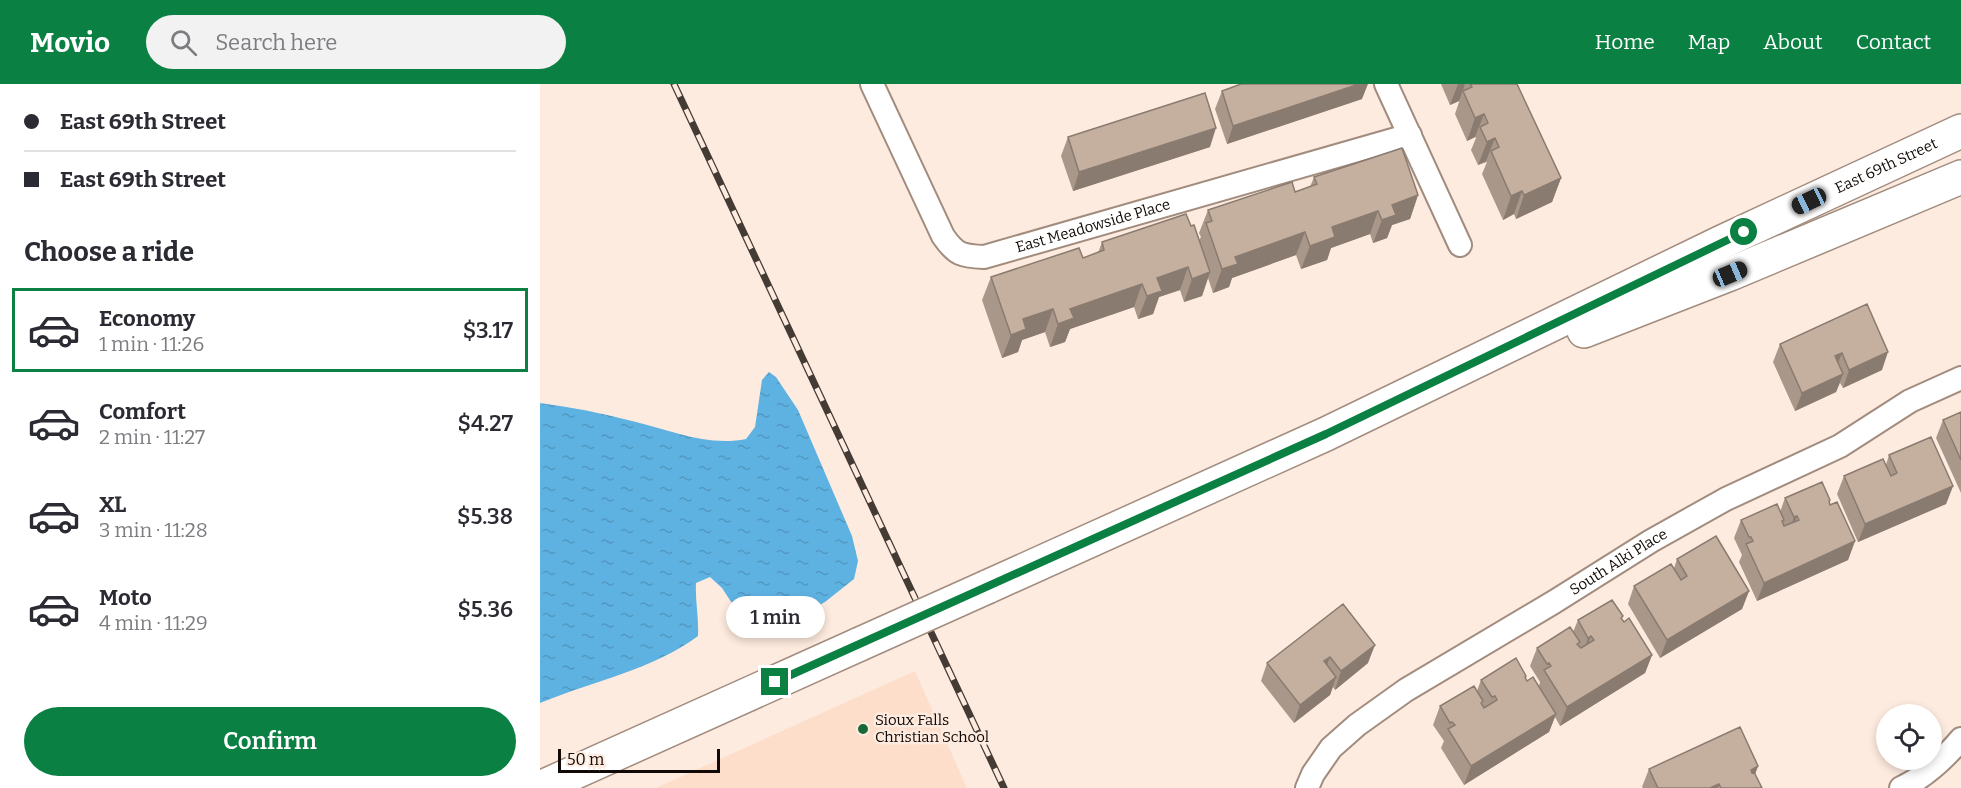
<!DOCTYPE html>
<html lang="en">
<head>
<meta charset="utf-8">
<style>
  body { margin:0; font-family:Bitter,serif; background:#f2f2f3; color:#2b2b33; height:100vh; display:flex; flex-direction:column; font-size:22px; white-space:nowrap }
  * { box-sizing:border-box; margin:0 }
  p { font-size:20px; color:#7c7c81 }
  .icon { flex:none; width:33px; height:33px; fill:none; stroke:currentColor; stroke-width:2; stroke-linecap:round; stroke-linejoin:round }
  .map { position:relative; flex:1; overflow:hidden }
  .drawer { display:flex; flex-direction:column; background:#fff; width:540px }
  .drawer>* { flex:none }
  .top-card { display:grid; align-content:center; height:132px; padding:0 24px; background:#fff }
  .controls { position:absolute; left:1336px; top:620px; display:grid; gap:12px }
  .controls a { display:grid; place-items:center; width:66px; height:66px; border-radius:50%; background:#fff; box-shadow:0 3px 9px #0003; font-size:30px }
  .scale { position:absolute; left:18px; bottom:15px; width:162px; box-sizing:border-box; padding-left:6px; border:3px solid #110905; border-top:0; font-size:16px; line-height:21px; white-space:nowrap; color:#110905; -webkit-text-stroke:4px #feebdf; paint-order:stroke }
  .end { position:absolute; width:27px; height:27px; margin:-14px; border:8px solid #0b8043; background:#fff; box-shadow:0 0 0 3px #fff }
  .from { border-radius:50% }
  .bubble { position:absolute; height:42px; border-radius:21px; background:#fff; box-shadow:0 3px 9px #0003; font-size:20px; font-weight:600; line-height:42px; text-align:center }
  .car { position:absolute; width:18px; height:36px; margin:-18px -9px; border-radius:8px; box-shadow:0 0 4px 2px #0007; background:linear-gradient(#222 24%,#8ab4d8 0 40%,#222 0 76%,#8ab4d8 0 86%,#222 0) }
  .top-card b { display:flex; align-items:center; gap:21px; height:57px; font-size:22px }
  .top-card b+b { border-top:2px solid #e1e1e2 }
  .top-card i { width:15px; height:15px; background:#2b2b33 }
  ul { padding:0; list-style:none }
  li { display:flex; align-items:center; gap:18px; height:84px; margin:0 12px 9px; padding:0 12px; border:3px solid transparent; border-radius:0px }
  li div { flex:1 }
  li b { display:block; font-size:22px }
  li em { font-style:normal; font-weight:600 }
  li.current { border-color:#0b8043 }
  li>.icon { width:54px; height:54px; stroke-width:1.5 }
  h2 { padding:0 24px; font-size:27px; line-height:72px }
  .cta { display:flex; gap:12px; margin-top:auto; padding:12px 24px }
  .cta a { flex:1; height:69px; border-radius:36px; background:#0b8043; color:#fff; font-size:24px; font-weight:600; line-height:69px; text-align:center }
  header { display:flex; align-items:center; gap:36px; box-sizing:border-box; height:84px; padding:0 30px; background:#0b8043; color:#fff }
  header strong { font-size:28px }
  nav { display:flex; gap:33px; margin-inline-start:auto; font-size:21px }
  .search { width:420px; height:54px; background:#f2f2f3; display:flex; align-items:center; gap:15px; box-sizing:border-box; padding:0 21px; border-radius:33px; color:#7c7c81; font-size:22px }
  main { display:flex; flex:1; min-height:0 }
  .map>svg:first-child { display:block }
  .built { fill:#fddeca }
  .water { fill:url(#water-ripples) }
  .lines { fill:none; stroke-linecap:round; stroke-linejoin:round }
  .minor-casing { stroke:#a18c7e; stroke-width:26 }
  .secondary-casing { stroke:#a18c7e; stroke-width:36 }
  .minor { stroke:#fff; stroke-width:22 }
  .secondary { stroke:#fff; stroke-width:33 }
  .rail-casing { stroke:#453b35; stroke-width:7 }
  .rail { stroke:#feebdf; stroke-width:4.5; stroke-dasharray:14; stroke-linecap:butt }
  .secondary-bridge-casing { stroke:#a18c7e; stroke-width:36; stroke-linecap:butt }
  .secondary-bridge { stroke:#fff; stroke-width:33 }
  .wall { fill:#a9978a }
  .shaded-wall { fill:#8a7b70 }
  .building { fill:#c5b0a0; stroke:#8a7b70; stroke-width:1.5 }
  .route { stroke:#0b8043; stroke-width:8 }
  .poi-dot { fill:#196837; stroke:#feebdf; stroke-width:2 }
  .labels { text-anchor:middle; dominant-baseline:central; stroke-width:5; stroke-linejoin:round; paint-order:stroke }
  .street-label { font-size:15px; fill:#110905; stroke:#feebdf }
  .poi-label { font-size:15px; fill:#110905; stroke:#feebdf; text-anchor:start }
</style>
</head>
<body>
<header>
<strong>Movio</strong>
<div class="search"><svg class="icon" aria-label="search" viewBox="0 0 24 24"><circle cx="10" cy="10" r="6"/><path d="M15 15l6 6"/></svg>Search here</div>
<nav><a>Home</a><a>Map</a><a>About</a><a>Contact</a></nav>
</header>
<main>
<section class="drawer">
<div class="top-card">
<b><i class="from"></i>East 69th Street</b>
<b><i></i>East 69th Street</b>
</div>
<h2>Choose a ride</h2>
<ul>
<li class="current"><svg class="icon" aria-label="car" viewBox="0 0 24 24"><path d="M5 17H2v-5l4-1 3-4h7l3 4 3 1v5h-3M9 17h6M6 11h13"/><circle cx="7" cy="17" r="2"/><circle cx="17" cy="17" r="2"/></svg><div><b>Economy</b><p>1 min · 11:26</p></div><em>$3.17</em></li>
<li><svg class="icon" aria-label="car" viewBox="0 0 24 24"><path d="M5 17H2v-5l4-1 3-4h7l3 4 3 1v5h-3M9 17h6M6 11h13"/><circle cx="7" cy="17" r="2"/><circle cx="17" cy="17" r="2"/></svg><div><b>Comfort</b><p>2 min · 11:27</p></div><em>$4.27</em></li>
<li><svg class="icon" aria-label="car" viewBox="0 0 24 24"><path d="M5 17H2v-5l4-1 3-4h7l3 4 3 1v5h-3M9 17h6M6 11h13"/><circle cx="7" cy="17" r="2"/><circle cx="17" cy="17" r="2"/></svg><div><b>XL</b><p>3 min · 11:28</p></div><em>$5.38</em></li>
<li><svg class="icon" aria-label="car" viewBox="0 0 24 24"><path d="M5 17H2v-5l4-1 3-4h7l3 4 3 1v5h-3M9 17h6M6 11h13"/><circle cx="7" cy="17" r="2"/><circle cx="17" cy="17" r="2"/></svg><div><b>Moto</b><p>4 min · 11:29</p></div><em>$5.36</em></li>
</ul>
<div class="cta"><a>Confirm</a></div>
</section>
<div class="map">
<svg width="1421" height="704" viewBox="0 0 1421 704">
  <defs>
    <pattern id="water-ripples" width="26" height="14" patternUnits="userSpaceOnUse" patternTransform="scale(1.5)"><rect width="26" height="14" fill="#5eb2e2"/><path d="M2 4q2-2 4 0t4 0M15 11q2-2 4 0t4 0" fill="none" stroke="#5198c0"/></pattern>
  </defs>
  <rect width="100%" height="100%" fill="#feebdf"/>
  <path class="built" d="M 375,587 L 427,704 L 116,704 Z"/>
  <path class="water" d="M 229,288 L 236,293 L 258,326 L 312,452 L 318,477 L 314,495 L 285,518 L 256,534 L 238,540 L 216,541 L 201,533 L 182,504 L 170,493 L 156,499 C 155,517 159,534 158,552 C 114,585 51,598 0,619 L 0,319 C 31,323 62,329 92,337 C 130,346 168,363 206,355 L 215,343 L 222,296 Z"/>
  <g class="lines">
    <g class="minor-casing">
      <g id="minor">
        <path id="s1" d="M 332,0 L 403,152 C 416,171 422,172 444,173 L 870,51"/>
        <path d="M 846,0 L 920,161"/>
        <path id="s2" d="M 767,704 L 773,690 L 791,664 L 817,641 L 866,606 L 1014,518 L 1111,457 L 1186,415 L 1300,362 L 1370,317 L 1421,294"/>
        <path d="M 1361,704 C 1385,693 1404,675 1421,655"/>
      </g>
    </g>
    <g class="secondary-casing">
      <g id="secondary">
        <path d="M 1044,247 L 1190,190 L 1421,93"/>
        <path id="s3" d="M 447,503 L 786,350 L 1182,158 L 1421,47"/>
        <path d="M 0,704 L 320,560"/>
      </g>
    </g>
    <use href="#minor" class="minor"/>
    <use href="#secondary" class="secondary"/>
    <g class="rail-casing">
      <path id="rail" d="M 134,0 L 464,704"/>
    </g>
    <use href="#rail" class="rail"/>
    <g class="secondary-bridge-casing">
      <path id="secondary-bridge" d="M 320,560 L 447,503"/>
    </g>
    <use href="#secondary-bridge" class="secondary-bridge"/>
  </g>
  <path class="wall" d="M 901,0 L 977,0 L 1021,94 L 1012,118 L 976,135 L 974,130 L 963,136 L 942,90 L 947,78 L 938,81 L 931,66 L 936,54 L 935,53 L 927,57 L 915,30 L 919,18 L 919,17 L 910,21 Z
    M 682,7 L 822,15 L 687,60 L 675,25 Z
    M 528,53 L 670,63 L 533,107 L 521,72 Z
    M 774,93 L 878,111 L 870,135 L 852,141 L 847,154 L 833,159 L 830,150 L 791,164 L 787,176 L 761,185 L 756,171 L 692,194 L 689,203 L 673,209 L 668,194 L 662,212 L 644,218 L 640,206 L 619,213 L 613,230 L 598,235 L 594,223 L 530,245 L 525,258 L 510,263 L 505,248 L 482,256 L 478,268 L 462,274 L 442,216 L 451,193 L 543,174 L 558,169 L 562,158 L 659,156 L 661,153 L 659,149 L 668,126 L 755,108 L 770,103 Z
    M 1327,220 L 1342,286 L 1303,304 L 1300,299 L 1296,308 L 1255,327 L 1233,278 L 1240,260 Z
    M 1421,328 L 1421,409 L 1396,354 L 1403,336 Z
    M 1349,371 L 1413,402 L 1406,420 L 1318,458 L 1297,410 L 1304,392 L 1346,381 Z
    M 1245,414 L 1290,416 L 1289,419 L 1315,457 L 1308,476 L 1217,517 L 1199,478 L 1202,471 L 1194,454 L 1201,436 L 1240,428 Z
    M 1137,475 L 1209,507 L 1202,525 L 1120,574 L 1088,520 L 1094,502 L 1134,484 Z
    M 803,520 L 828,579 L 795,606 L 793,603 L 790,611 L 754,639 L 721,597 L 727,579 Z
    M 1083,532 L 1082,535 L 1112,571 L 1105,589 L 1020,642 L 1015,633 L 1009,648 L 924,701 L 901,664 L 904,657 L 893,641 L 900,622 L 937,607 L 941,596 L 986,592 L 986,594 L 987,597 L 999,602 L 1000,598 L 990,582 L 997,564 L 1033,548 L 1038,536 Z
    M 1218,682 L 1215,690 L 1222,704 L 1103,704 L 1102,703 L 1109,685 Z"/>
  <path class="shaded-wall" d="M 819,0 L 828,0 L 822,15 L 687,60 L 693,42 Z
    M 918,0 L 925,0 L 919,17 L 910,21 Z
    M 944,30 L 935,53 L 927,57 L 935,34 Z
    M 676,44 L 670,63 L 533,107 L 539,88 Z
    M 955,54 L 946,77 L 938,81 L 947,58 Z
    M 1021,94 L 1012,118 L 976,135 L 984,111 Z
    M 982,107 L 974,130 L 963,136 L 971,112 Z
    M 878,111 L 870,135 L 852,141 L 847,154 L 833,159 L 842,136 L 852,121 Z
    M 838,127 L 830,150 L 791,164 L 787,176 L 761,185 L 770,162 L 792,143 Z
    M 765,148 L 756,171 L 692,194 L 689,203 L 673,209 L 682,185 L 695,173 Z
    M 648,183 L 640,206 L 619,213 L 613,230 L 598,235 L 607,212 L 617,194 Z
    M 670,188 L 662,212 L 644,218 L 652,195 Z
    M 602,200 L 594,223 L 530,245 L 525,258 L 510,263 L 518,240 L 530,225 Z
    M 513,225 L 505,248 L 482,256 L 478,268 L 462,274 L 471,251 L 483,235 Z
    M 1348,268 L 1342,286 L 1303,304 L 1309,286 Z
    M 1302,269 L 1295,287 L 1295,272 Z
    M 1303,290 L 1296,308 L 1255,327 L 1262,309 Z
    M 1413,402 L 1406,420 L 1318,458 L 1325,440 Z
    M 1257,432 L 1250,450 L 1247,452 L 1254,433 Z
    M 1315,457 L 1308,476 L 1217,517 L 1224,499 Z
    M 1209,507 L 1202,525 L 1120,574 L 1127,556 Z
    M 1051,552 L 1044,571 L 1042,572 L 1048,554 Z
    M 835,561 L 828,579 L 795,606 L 801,587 Z
    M 1112,571 L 1105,589 L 1020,642 L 1027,623 Z
    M 790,573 L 783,591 L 784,577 Z
    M 796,593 L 790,611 L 754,639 L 760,621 Z
    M 1016,630 L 1009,648 L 924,701 L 931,682 Z
    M 1218,682 L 1211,701 L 1211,686 Z
    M 1179,700 L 1178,704 L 1170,704 Z"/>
  <path class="building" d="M 701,0 L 819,0 L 693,42 L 682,7 Z
    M 930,0 L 977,0 L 1021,94 L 984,111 L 982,107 L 971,112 L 951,67 L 959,63 L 955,54 L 947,58 L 940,43 L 948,39 L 944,30 L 935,34 L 923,7 L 932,3 Z
    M 665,9 L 676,44 L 539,88 L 528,53 Z
    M 862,64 L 878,111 L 852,121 L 856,131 L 842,136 L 838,127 L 792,143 L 795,153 L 770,162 L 765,148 L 695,173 L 698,180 L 682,185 L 666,139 L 672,137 L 668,126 L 752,98 L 755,108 L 777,100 L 774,93 Z
    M 646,130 L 651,142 L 654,141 L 670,188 L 652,195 L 648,183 L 617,194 L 622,207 L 607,212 L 602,200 L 530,225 L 534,234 L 518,240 L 513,225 L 483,235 L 486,245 L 471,251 L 451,193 L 539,164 L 543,174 L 564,166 L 562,158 Z
    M 1327,220 L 1348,268 L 1309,286 L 1302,269 L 1295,272 L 1303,290 L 1262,309 L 1240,260 Z
    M 1421,328 L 1421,376 L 1403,336 Z
    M 1391,353 L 1413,402 L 1325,440 L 1304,392 L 1343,375 L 1351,392 L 1357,389 L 1349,371 Z
    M 1282,398 L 1290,416 L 1289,417 L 1290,421 L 1297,418 L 1315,457 L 1224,499 L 1206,460 L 1213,457 L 1211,453 L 1209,453 L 1201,436 L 1237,420 L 1244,436 L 1242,437 L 1244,442 L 1259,436 L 1257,432 L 1254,433 L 1245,414 Z
    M 1176,452 L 1209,507 L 1127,556 L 1094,502 L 1131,480 L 1141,496 L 1147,492 L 1137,475 Z
    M 1072,516 L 1083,532 L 1081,534 L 1084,538 L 1089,534 L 1112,571 L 1027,623 L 1004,586 L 1011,582 L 1009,579 L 1007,580 L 997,564 L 1030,543 L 1040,558 L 1037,560 L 1041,564 L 1054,556 L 1051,552 L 1048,554 L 1038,536 Z
    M 803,520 L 835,561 L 801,587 L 790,573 L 784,577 L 796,593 L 760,621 L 727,579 Z
    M 976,574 L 986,592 L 985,593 L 987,597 L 993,593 L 1016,630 L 931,682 L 908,645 L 915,641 L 912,638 L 910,639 L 900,622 L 934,602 L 943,617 L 941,619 L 944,624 L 957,616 L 955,612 L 952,613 L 941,596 Z
    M 1200,643 L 1218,682 L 1211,686 L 1212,689 L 1214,688 L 1222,704 L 1181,704 L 1179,700 L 1170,704 L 1118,704 L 1109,685 Z"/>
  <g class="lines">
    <path class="route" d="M 235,598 L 786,350 L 1204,148"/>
  </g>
  <circle class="poi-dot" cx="323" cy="645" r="6"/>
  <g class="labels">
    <g class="street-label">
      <text stroke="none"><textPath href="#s3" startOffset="993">East 69th Street</textPath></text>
      <text stroke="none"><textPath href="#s1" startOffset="330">East Meadowside Place</textPath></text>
      <text stroke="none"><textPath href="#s2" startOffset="390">South Alki Place</textPath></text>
    </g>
    <g class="poi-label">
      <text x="335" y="636">Sioux Falls<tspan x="335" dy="17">Christian School</tspan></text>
    </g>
  </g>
</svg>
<div class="controls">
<a><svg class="icon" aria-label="locate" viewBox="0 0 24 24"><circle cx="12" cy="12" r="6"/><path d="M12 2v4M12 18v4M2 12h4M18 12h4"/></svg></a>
</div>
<div class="scale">50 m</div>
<i class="end from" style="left:1204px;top:148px"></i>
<i class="end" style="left:235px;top:598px"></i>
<div class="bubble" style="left:186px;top:512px;width:99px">1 min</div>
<i class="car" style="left:1269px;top:117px;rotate:245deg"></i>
<i class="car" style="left:1190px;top:190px;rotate:67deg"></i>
</div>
</main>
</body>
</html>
